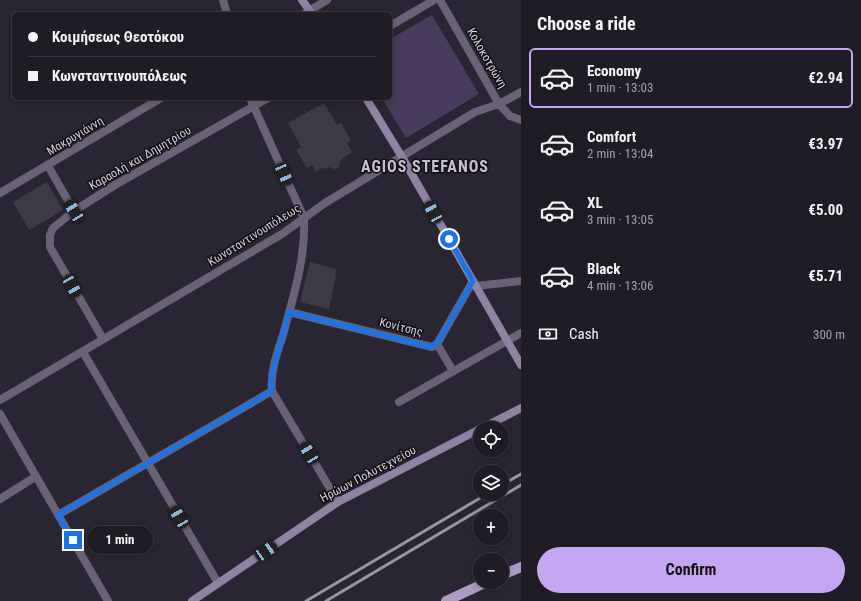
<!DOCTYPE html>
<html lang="en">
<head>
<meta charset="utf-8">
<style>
  body { margin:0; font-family:"Roboto Condensed",sans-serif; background:#2d2932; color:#f1f3f6; height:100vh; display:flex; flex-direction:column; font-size:15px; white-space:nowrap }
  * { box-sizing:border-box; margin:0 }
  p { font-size:13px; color:#a2a1a7 }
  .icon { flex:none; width:22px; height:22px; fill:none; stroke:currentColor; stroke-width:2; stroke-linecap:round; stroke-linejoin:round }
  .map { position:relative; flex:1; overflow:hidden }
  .sheet { display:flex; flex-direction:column; background:#201c26; width:340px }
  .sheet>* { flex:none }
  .top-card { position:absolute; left:12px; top:12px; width:380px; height:88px; border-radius:6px; box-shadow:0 2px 10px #0003,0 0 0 1px #3d3a43; display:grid; align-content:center; height:88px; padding:0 16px; background:#201c26 }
  .fabs { position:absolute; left:473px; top:421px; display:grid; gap:8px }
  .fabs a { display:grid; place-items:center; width:36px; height:36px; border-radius:50%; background:#201c26; box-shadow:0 2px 10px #0003,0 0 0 1px #3d3a43; font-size:20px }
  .end { position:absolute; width:18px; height:18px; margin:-9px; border:5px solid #1a73e8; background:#fff; box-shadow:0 0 0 2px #fff }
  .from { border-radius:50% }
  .bubble { position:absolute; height:28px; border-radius:14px; background:#201c26; box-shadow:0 2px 10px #0003,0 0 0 1px #3d3a43; font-size:13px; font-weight:700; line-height:28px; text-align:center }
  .car { position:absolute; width:12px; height:24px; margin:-12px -6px; border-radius:5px; box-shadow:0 0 3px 1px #0007; background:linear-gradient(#222 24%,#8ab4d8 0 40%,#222 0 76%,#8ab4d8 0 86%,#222 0) }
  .top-card b { display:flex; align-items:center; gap:14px; height:38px; font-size:15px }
  .top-card b+b { border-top:1px solid #3d3a43 }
  .top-card i { width:10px; height:10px; background:#f1f3f6 }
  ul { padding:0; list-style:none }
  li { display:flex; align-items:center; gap:12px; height:60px; margin:0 8px 6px; padding:0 8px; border:2px solid transparent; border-radius:6px }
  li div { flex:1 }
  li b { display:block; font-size:15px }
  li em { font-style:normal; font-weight:700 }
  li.current { border-color:#c5a7f1 }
  li>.icon { width:36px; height:36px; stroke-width:1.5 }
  h2 { padding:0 16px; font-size:18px; line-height:48px }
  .pay { display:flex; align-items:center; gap:10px; height:44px; padding:0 16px; font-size:15px }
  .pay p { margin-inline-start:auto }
  .primary-button { display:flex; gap:8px; margin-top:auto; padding:8px 16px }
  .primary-button a { flex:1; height:46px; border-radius:24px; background:#c5a7f1; color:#111; font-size:16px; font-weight:700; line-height:46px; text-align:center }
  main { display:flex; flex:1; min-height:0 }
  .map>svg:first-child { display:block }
  .green { fill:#483b5b }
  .building { fill:#3f3a47 }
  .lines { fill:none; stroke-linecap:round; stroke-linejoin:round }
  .street { stroke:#6a6276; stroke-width:8 }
  .secondary { stroke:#8f82a2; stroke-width:8 }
  .primary { stroke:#ab9bc5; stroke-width:10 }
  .rail { stroke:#98959e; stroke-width:3 }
  .route { stroke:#1a73e8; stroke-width:5 }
  .labels { text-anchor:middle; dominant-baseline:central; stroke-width:3; stroke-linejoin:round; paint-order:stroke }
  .street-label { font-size:12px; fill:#d4d1d9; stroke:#120f15 }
  .district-label { font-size:16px; font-weight:bold; letter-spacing:1px; fill:#c5bfd0; stroke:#120f15 }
</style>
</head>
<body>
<main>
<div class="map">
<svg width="521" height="601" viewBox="0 0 521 601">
  <rect width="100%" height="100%" fill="#2a2532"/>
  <path class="green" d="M 432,15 L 479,94 L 406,138 L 382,98 L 390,98 L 390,39 Z"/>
  <path class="building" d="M 324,103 L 337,125 L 341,123 L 351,140 L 347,143 L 352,152 L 341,160 L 338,168 L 334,169 L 329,167 L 325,169 L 324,167 L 316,172 L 312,165 L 307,168 L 296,150 L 301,147 L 288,123 Z
    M 47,182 L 63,210 L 29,230 L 13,202 Z
    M 310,262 L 336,269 L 335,276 L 336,276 L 329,309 L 300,302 Z"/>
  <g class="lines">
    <path class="street" d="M 223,0 L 227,14
      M 440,0 L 499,104 L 510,116 L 521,120
      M 304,14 L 327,0
      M 390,26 L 434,0
      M 250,98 L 304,218 C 306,257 293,298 283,335 C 277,353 270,372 272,391 L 338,502
      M 48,166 L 74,211
      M 0,193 L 161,98
      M 476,286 L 521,281
      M 289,312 L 432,347 L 437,344 L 473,281
      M 103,339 L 50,247 L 50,235 L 53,228 L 74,211 L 115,185 L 268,98
      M 437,344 L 453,371
      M 83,352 L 218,583
      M 0,400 L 282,234 L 325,203 L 475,112 L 499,104 L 521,92
      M 399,402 L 521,333
      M 0,414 L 108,601
      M 0,499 L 35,477
      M 58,515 L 272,391"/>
    <path class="secondary" d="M 302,0 L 312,14
      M 366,98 L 402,157 L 521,365
      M 482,428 L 521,408
      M 192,601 L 338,502 L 480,429"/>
    <path class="primary" d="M 502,575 L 521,567
      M 446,601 L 487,582"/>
    <path class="rail" d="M 502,485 L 521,474
      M 306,601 L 487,494
      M 326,601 L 521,485"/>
  </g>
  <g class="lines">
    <path class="route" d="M 73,540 L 58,515 L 272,391 L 271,378 L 289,312 L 430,347 L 437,344 L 473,281 L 449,239"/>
  </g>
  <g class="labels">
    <g class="street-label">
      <text transform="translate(487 58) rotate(60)">Κολοκοτρώνη</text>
      <text transform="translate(75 136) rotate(-31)">Μακρυγιάννη</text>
      <text transform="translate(140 158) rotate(-30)">Καραολή και Δημητρίου</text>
      <text transform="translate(254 235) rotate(-32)">Κωνσταντινουπόλεως</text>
      <text transform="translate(401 327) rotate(14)">Κονίτσης</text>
      <text transform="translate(368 474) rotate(-28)">Ηρώων Πολυτεχνείου</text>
    </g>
    <g class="district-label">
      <text x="425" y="166">AGIOS STEFANOS</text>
    </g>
  </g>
</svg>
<div class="fabs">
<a><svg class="icon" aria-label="locate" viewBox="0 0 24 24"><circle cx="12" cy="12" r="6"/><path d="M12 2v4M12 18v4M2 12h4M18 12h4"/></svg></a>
<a><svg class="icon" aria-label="layers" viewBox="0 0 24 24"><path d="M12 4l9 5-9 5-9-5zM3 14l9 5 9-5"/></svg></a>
<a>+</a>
<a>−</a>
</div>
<i class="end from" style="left:449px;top:239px"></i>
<i class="end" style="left:73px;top:540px"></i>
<div class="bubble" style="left:87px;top:526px;width:66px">1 min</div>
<i class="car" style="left:284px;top:174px;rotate:156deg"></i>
<i class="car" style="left:74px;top:211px;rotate:329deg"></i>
<i class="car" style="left:433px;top:212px;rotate:331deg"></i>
<i class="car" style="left:72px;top:286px;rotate:150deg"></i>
<i class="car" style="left:309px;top:453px;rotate:329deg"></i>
<i class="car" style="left:179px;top:517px;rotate:330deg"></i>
<i class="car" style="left:266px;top:551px;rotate:56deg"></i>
<div class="top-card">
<b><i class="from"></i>Κοιμήσεως Θεοτόκου</b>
<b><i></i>Κωνσταντινουπόλεως</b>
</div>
</div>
<section class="sheet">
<h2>Choose a ride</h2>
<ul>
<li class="current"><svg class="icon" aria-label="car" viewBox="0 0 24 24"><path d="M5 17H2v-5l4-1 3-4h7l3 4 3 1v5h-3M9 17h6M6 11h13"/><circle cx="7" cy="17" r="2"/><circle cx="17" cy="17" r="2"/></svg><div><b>Economy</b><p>1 min · 13:03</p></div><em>€2.94</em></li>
<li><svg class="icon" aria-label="car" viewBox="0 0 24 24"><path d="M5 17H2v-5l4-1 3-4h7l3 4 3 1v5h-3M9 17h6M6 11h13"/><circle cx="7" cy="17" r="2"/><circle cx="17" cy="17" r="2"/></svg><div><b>Comfort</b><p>2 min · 13:04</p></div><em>€3.97</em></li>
<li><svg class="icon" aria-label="car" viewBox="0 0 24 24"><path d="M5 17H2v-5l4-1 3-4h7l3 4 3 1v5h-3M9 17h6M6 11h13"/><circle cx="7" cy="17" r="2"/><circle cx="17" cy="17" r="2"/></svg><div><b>XL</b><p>3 min · 13:05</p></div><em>€5.00</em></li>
<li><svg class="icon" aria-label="car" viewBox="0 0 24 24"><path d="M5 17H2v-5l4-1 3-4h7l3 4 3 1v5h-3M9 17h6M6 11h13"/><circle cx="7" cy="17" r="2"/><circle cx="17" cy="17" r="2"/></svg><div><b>Black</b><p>4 min · 13:06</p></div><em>€5.71</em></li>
</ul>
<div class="pay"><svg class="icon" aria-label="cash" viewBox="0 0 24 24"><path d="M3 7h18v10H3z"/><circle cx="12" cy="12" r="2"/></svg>Cash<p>300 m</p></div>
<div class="primary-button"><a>Confirm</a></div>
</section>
</main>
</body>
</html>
